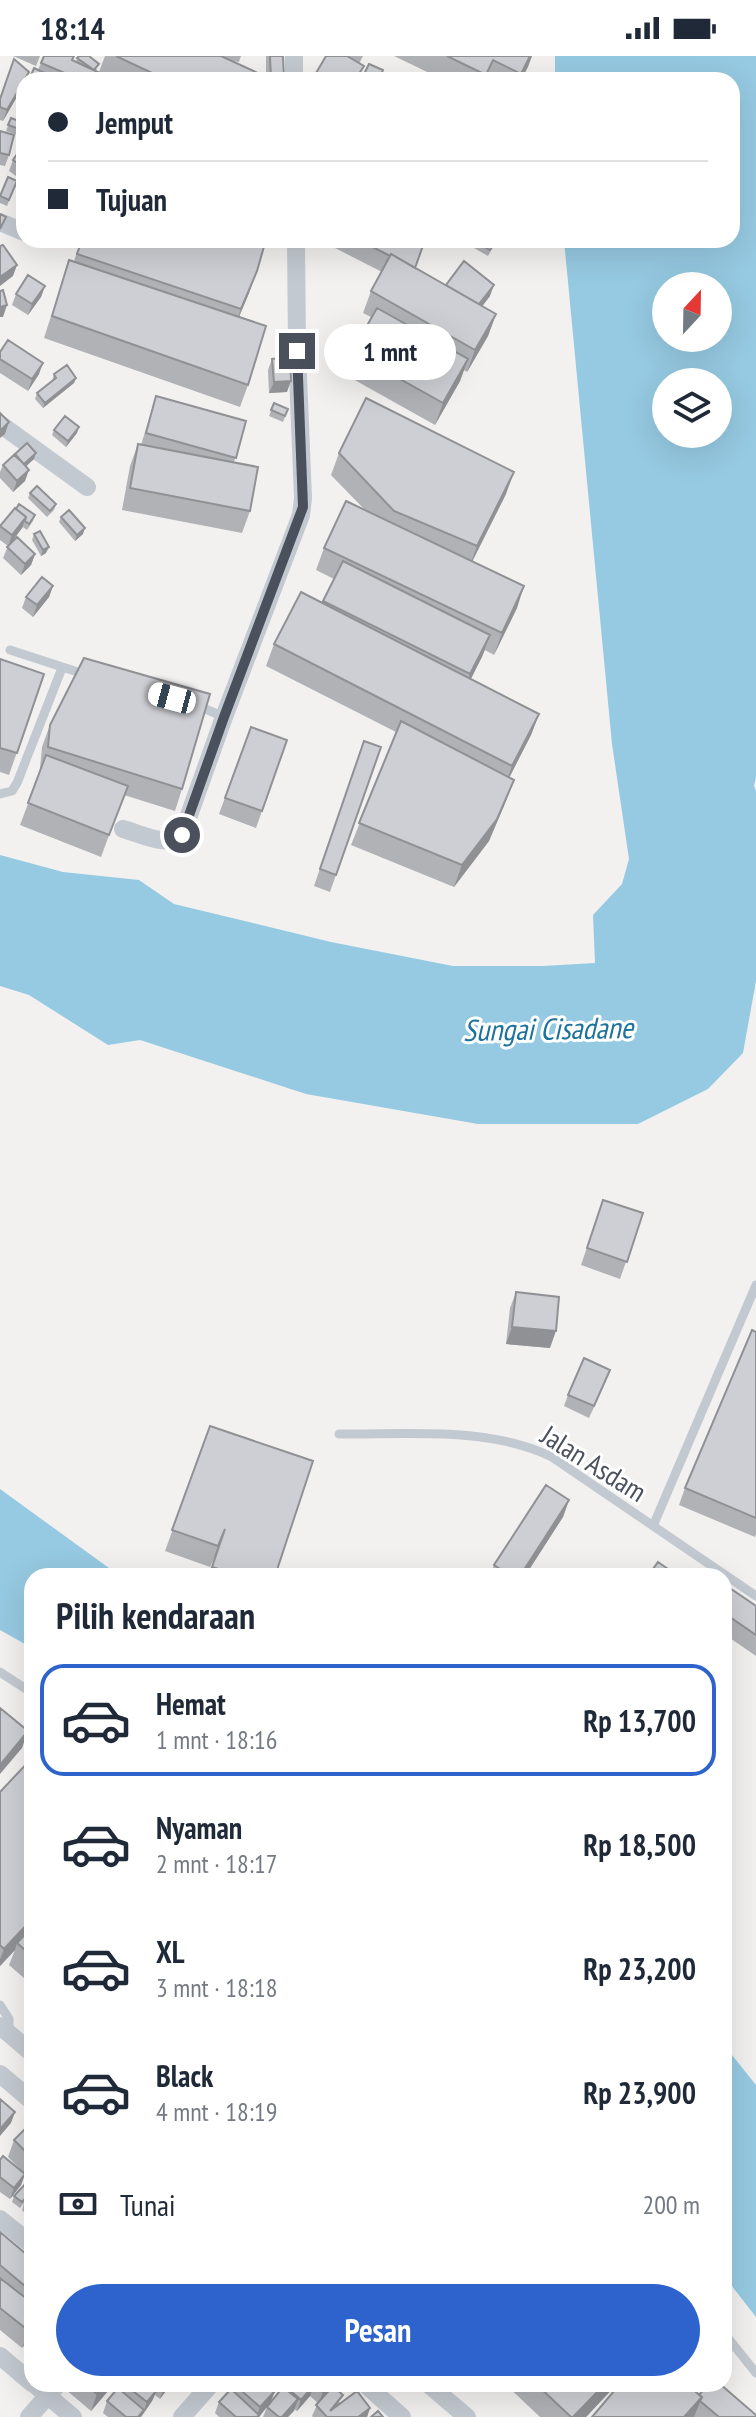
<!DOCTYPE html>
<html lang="id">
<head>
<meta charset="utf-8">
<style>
  body { margin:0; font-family:"PT Sans Narrow",sans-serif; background:#f2f2f3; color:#1f2937; height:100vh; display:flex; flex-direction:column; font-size:30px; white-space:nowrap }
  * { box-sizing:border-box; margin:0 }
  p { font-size:26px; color:#747a83 }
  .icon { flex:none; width:44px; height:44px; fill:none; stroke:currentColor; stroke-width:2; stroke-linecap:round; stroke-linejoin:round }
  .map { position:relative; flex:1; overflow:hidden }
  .panel { position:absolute; left:24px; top:1512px; width:708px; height:824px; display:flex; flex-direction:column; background:#fff; border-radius:24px; box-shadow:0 8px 32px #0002 }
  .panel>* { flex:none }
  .banner { position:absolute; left:16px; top:16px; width:724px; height:176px; border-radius:24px; box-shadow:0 8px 32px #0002; display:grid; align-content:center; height:176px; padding:0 32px; background:#fff }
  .needle { width:52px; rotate:22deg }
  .fabs { position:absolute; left:652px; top:216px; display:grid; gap:16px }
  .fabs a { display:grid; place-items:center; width:80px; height:80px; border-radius:50%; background:#fff; box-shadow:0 8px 32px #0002; font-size:40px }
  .end { position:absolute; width:36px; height:36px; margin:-18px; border:10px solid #4a515c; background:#fff; box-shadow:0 0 0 4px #fff }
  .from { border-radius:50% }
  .bubble { position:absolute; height:56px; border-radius:28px; background:#fff; box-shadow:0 8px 32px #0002; font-size:26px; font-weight:600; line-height:56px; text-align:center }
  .car { position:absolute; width:24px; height:48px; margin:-24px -12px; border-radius:10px; box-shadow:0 0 6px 2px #0007; background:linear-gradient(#fff 24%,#345 0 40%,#fff 0 76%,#345 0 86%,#fff 0) }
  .banner b { display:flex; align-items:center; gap:28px; height:76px; font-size:30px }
  .banner b+b { border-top:2px solid #e0e1e3 }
  .banner i { width:20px; height:20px; background:#1f2937 }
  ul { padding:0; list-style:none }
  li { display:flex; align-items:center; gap:24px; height:112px; margin:0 16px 12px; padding:0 16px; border:4px solid transparent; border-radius:24px }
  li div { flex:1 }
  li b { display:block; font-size:30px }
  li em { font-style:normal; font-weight:600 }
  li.active { border-color:#2e63ce }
  li>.icon { width:72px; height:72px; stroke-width:1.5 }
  h2 { padding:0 32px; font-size:36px; line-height:96px }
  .pay { display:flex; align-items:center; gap:20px; height:88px; padding:0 32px; font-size:30px }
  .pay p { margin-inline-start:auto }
  .primary-button { display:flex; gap:16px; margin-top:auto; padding:16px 32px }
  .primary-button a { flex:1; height:92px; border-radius:48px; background:#2e63ce; color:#fff; font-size:32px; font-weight:600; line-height:92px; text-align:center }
  .status { display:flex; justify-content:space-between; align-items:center; height:56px; padding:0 40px; background:#fff; direction:ltr }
  .status svg { height:22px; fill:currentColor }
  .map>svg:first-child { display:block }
  .water { fill:#96cae2; fill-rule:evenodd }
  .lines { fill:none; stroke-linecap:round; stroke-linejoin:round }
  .lane { stroke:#c3c9d0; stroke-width:9 }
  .street { stroke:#c3c9d0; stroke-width:18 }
  .wall { fill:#b1b2b6 }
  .shaded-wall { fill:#909194 }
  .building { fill:#cecfd4; stroke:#909194; stroke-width:2 }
  .route { stroke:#4a515c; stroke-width:10 }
  .labels { text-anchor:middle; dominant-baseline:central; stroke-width:6; stroke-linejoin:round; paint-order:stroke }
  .street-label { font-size:28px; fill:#4a515c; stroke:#fff }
  .water-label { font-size:30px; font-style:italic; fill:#1d739c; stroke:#fff }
</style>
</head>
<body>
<div class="status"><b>18:14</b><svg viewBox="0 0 49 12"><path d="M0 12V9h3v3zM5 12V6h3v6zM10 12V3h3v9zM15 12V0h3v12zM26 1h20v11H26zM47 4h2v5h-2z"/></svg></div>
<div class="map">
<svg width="756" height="2361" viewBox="0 0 756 2361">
  <rect width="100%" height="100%" fill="#f2f1f0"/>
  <path class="water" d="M 555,0 L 756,0 L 756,721 L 754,730 L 756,735 L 756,925 L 743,997 L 708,1033 L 638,1068 L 478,1068 L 306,1038 L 140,984 L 108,989 L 29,939 L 0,930 L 0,799 L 63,816 L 139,824 L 174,848 L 331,886 L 453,910 L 543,910 L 595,907 L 593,859 L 622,828 L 629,803 L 612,688 L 564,184 L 732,184 L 732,24 L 555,24 ZM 666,230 L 718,230 L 718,282 L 666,282 ZM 666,326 L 718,326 L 718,378 L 666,378 Z
    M 0,1433 L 120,1520 L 32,1520 L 32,1592 L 0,1574 Z
    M 724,1989 L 756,2029 L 756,2261 L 724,2220 Z"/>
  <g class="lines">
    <path class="lane" d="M 10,594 L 87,619
      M 194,648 L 224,661
      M 0,738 L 12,735 L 17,727 L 62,612
      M 339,1378 C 409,1379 488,1370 552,1401 L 756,1540
      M 653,1470 L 756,1229
      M 0,1616 L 32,1637
      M 0,1949 L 9,1963 L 9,1977
      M 724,2277 L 756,2317"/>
    <path class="street" d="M 294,0 L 294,24
      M 0,166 L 24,176
      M 0,368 L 87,431
      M 123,773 C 141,778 167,792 182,779 L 224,661 L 301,459 L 303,442 L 297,295 L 296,184
      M 0,1970 L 32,1997
      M 0,2018 L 32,2045
      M 0,2163 L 32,2189
      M 0,2300 L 32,2327
      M 34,2328 L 73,2361
      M 365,2328 L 402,2361
      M 428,2328 L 467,2361
      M 29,2361 L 58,2328
      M 182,2361 L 211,2328"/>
  </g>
  <path class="wall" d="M 13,0 L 40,0 L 36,10 Z
    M 44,0 L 76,6 L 77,2 L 97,13 L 96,15 L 99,16 L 105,0 L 241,0 L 239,6 L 231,5 L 266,21 L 266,0 L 283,0 L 284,24 L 113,24 L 102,19 L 100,24 L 29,24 L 38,14 Z
    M 326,0 L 363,0 L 359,8 Z
    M 394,0 L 532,0 L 521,24 L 444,24 Z
    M 29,16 L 26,24 L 24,24 L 3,65 L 0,64 L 0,42 Z
    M 24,34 L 24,52 L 18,49 Z
    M 11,62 L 24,69 L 20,80 L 6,75 Z
    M 0,75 L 9,99 L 5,110 L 0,109 Z
    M 24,88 L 24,126 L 9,115 L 13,104 Z
    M 17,125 L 7,150 L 0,147 L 0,140 Z
    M 47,184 L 62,184 L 59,190 Z
    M 81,184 L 264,184 L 249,237 L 239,261 L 248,329 L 240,351 L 44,282 L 69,204 L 74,205 Z
    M 338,184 L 425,184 L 415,212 L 446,229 L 490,240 L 482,250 L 496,258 L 488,280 L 467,316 L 464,314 L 460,325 L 435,369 L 344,318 L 352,296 L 371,261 L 363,257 L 371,235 L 382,216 L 335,192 Z
    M 477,184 L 497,184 L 488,200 L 474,192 Z
    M 45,230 L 41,241 L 28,259 L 12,249 L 16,238 Z
    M 0,296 L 39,318 L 28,335 L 0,317 Z
    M 272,303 L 287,336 L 269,337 L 268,314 Z
    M 54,318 L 76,322 L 74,327 L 43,352 L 35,343 L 37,337 L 52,325 Z
    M 156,340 L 246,365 L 234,406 L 250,455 L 242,477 L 122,454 L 130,410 L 138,388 L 141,389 Z
    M 274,347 L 288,353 L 283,366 L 269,360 Z
    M 54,374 L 77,377 L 66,391 L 52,379 Z
    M 339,397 L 506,438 L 472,505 L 517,552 L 494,599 L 485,594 L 471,623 L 539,658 L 531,679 L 509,721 L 506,745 L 489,785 L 454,831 L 351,789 L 396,676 L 266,610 L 274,588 L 323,547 L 334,523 L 316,514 L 324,492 L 365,454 L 331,419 Z
    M 34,403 L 26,410 L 25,425 L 13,436 L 0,422 L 0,416 L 3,409 Z
    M 30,437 L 56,448 L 54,454 L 47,461 L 28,442 Z
    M 35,459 L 33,465 L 27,474 L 23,471 L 9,489 L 35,498 L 31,509 L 21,519 L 3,502 L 8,490 L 0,484 L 0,470 Z
    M 61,461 L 83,478 L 75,485 L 59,466 Z
    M 34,478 L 46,497 L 41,500 L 32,484 Z
    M 53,530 L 49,541 L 33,561 L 22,552 L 26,541 Z
    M 0,603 L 44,618 L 9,719 L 0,716 Z
    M 50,669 L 182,733 L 175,755 L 124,739 L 101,801 L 20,769 L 41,713 L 40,712 L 42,691 Z
    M 251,671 L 287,684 L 256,772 L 219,758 Z
    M 364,685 L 381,691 L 330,836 L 314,830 Z
    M 603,1144 L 643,1157 L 620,1223 L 581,1209 Z
    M 516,1236 L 550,1292 L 506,1288 L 510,1252 Z
    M 756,1276 L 756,1478 L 755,1481 L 679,1449 L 685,1432 Z
    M 606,1325 L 589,1362 L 564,1350 L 568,1339 Z
    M 210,1370 L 275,1520 L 209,1520 L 217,1495 L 210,1511 L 165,1495 Z
    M 569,1444 L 563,1461 L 525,1520 L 490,1520 L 494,1509 Z
    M 724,1528 L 756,1550 L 756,1600 L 724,1578 Z
    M 32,1702 L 32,1929 L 9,1909 L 15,1894 L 0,1910 L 0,1736 Z
    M 32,2066 L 32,2125 L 25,2118 L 21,2129 L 10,2143 L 0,2136 L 0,2104 L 24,2117 L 8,2101 L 14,2084 Z
    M 32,2130 L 32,2165 L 22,2154 L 24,2147 L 20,2152 L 12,2146 L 14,2140 Z
    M 0,2176 L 32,2203 L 32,2280 L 22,2292 L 0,2274 Z
    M 67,2328 L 114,2328 L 91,2355 L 65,2333 Z
    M 123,2328 L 171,2328 L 160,2343 L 155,2339 L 152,2345 L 141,2361 L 108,2361 L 103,2357 L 107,2345 L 121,2334 Z
    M 234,2328 L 275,2335 L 271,2346 L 279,2336 L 268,2328 L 286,2328 L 282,2332 L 284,2332 L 285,2330 L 332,2328 L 330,2334 L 340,2347 L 370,2352 L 367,2361 L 313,2361 L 312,2360 L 318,2347 L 310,2340 L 297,2355 L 294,2353 L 288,2361 L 263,2361 L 267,2351 L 259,2361 L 219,2361 L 215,2357 L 219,2346 L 231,2334 Z
    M 505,2328 L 617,2328 L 586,2361 L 540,2361 Z
    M 699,2339 L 756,2361 L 592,2361 Z"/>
  <path class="shaded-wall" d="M 530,0 L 532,0 L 528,11 L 521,24 L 519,24 Z
    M 24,25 L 24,29 L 3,65 L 7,54 Z
    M 17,209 L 13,220 L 0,230 L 0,221 Z
    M 257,215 L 249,237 L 233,275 L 241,253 Z
    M 494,229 L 490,240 L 472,264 L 476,252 Z
    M 45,230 L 41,241 L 28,259 L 32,248 Z
    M 7,249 L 3,261 L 0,261 L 0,251 Z
    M 496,258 L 488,280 L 467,316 L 475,294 Z
    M 468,303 L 460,325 L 435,369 L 443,347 Z
    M 43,307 L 39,318 L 28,335 L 32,323 Z
    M 76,322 L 74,327 L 43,352 L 45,347 Z
    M 291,325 L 287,336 L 269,337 L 274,326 Z
    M 9,366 L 5,378 L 0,382 L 0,375 Z
    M 79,371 L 77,377 L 66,391 L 68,385 Z
    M 36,397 L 34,403 L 21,415 L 23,409 Z
    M 29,414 L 25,425 L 13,436 L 17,425 Z
    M 514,416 L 506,438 L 469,512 L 477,490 Z
    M 26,461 L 22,472 L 8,491 L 12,479 Z
    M 85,472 L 83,478 L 75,485 L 77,479 Z
    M 49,491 L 46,497 L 41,500 L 43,494 Z
    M 35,498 L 31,509 L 21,519 L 25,508 Z
    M 53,530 L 49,541 L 33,561 L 37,549 Z
    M 524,530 L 517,552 L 494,599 L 502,577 Z
    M 490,579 L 482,601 L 462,640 L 470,618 Z
    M 539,658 L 531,679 L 504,732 L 512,710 Z
    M 514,724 L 506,745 L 489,785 L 454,831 L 462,809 Z
    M 512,1271 L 556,1275 L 550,1292 L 506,1288 Z
    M 569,1444 L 563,1461 L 525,1520 L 520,1520 Z
    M 225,1473 L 217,1495 L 210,1511 L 218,1490 Z
    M 28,1675 L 22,1692 L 0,1718 L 0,1709 Z
    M 32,1863 L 32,1876 L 17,1887 L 15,1894 L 0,1910 L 0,1903 L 4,1893 Z
    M 15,2056 L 11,2067 L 0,2080 L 0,2073 Z
    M 25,2118 L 21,2129 L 10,2143 L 14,2132 Z
    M 32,2271 L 32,2280 L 22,2292 L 29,2275 Z
    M 106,2328 L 114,2328 L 91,2355 L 97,2338 Z
    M 166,2328 L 171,2328 L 160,2343 L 164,2331 Z
    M 329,2328 L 332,2328 L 331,2333 L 318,2348 L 323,2336 Z
    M 605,2328 L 617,2328 L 586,2361 L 573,2361 Z
    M 314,2329 L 310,2340 L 297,2355 L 301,2344 Z
    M 157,2334 L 152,2345 L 141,2361 L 138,2361 L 144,2354 L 147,2346 Z
    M 275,2335 L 270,2347 L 259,2361 L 256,2361 L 260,2351 Z
    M 702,2341 L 694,2361 L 684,2361 Z
    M 298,2343 L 294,2355 L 288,2361 L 282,2361 Z
    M 370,2352 L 367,2361 L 358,2361 Z"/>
  <path class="building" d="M 44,0 L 74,0 L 72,4 L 102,18 L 99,24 L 81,24 L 41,7 Z
    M 79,0 L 89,0 L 99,8 L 94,14 L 77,2 Z
    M 116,0 L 221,0 L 273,24 L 167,24 Z
    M 270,0 L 283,0 L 284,23 L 271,23 Z
    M 326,0 L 347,0 L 364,10 L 355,24 L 312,24 Z
    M 447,0 L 530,0 L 521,18 L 493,4 L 486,19 Z
    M 14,3 L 29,16 L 7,54 L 0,51 L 0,43 Z
    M 369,8 L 383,14 L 379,24 L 367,24 L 362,22 Z
    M 34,12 L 57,23 L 56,24 L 29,24 Z
    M 11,62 L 24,67 L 22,74 L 8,69 Z
    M 0,75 L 14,79 L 9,99 L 0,97 Z
    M 24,88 L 24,112 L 13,104 Z
    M 8,121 L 17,125 L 9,144 L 0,140 Z
    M 0,158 L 6,161 L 0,173 Z
    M 82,184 L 264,184 L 265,187 L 257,215 L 241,253 L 77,198 Z
    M 359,184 L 425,184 L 415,212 L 391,198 L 390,200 Z
    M 477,184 L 496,184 L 490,194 L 476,186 Z
    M 3,189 L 17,209 L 0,221 L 0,190 Z
    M 391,198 L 496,258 L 475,294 L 371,235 Z
    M 69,204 L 266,270 L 248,329 L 52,260 Z
    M 464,205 L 494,229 L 479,248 L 446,229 Z
    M 28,219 L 45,230 L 32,248 L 16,238 Z
    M 3,234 L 7,249 L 0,251 L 0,235 Z
    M 377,252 L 468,303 L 443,347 L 352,296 Z
    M 8,284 L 43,307 L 32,323 L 0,303 L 0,296 Z
    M 290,301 L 291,325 L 274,326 L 272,303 Z
    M 67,309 L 76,322 L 45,347 L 37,337 L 56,322 L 54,318 Z
    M 156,340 L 246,365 L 236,402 L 146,377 Z
    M 366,342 L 514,416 L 477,490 L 394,455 L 339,397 Z
    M 274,347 L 288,353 L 285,360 L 271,354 Z
    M 0,357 L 9,366 L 0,375 Z
    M 65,360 L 79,371 L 68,385 L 54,374 Z
    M 27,387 L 36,397 L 24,408 L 14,399 Z
    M 138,388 L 258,411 L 250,455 L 130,432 Z
    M 15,398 L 29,414 L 17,425 L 3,409 Z
    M 37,430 L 56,448 L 50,455 L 30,437 Z
    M 346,445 L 524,530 L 502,577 L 324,492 Z
    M 19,448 L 35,459 L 29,468 L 25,465 L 26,461 L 16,453 Z
    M 15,452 L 26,461 L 12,479 L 0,470 Z
    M 69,454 L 85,472 L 77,479 L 61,461 Z
    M 40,475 L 49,491 L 43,494 L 34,478 Z
    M 17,481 L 35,498 L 25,508 L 7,491 Z
    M 343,505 L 490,579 L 470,618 L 323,545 Z
    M 42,521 L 53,530 L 37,549 L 26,541 Z
    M 301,536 L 539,658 L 512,710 L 274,588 Z
    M 84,602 L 210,638 L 182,733 L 48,691 L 50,669 Z
    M 0,603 L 44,618 L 17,697 L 0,692 Z
    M 401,665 L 514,724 L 497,763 L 462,809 L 359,767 Z
    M 251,671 L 287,684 L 262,755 L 225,742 Z
    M 364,685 L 381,691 L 336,819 L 320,813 Z
    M 46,699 L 128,730 L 109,779 L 28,747 Z
    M 603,1144 L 643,1157 L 627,1206 L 587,1192 Z
    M 516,1236 L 559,1241 L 556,1275 L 512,1271 Z
    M 752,1274 L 756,1276 L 756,1462 L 685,1432 Z
    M 584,1302 L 610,1314 L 594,1350 L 568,1339 Z
    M 210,1370 L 313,1405 L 275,1520 L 240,1520 L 212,1511 L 225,1473 L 218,1490 L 172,1474 Z
    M 546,1429 L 569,1444 L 520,1520 L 511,1520 L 494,1509 Z
    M 658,1506 L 678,1520 L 648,1520 Z
    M 724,1528 L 756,1550 L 756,1579 L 724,1557 Z
    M 0,1652 L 28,1675 L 0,1709 Z
    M 32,1702 L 32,1863 L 4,1893 L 0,1889 L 0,1736 Z
    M 32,1871 L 32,1900 L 17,1887 Z
    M 0,2043 L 15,2056 L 0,2073 Z
    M 32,2066 L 32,2102 L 14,2084 Z
    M 3,2100 L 25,2118 L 14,2132 L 0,2121 L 0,2104 Z
    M 27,2126 L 32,2130 L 32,2135 L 22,2146 L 14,2140 Z
    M 32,2137 L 32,2149 L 26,2143 Z
    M 0,2176 L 32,2203 L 32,2236 L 0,2209 Z
    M 0,2222 L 32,2247 L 32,2271 L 29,2275 L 0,2252 Z
    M 85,2328 L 106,2328 L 97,2338 Z
    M 124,2328 L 149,2328 L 157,2334 L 147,2346 Z
    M 234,2328 L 267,2328 L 275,2335 L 260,2351 Z
    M 287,2328 L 329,2328 L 323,2336 L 314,2329 L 301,2344 L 285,2330 Z
    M 536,2328 L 605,2328 L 573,2361 L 571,2361 Z
    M 620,2328 L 686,2328 L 702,2341 L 684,2361 L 592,2361 Z
    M 708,2328 L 720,2328 L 756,2359 L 756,2361 L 719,2361 L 700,2345 L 702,2341 L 699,2339 Z
    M 333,2330 L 343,2339 L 330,2355 L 357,2335 L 370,2352 L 358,2361 L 327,2361 L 316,2349 Z
    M 283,2331 L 298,2343 L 282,2361 L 279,2361 L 267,2351 Z
    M 118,2332 L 144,2354 L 138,2361 L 126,2361 L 107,2345 Z
    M 231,2333 L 259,2359 L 257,2361 L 236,2361 L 219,2346 Z
    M 378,2355 L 383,2361 L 371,2361 Z"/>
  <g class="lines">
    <path class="route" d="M 182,779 L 224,661 L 303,451 L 297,295"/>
  </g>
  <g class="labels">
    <g class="street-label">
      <text transform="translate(594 1407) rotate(32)">Jalan Asdam</text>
    </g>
    <g class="water-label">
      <text transform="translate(548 972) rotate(-1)">Sungai Cisadane</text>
    </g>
  </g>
</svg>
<div class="fabs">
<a><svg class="needle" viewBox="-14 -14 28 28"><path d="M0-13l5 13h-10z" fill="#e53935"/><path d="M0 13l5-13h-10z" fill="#747a83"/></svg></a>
<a><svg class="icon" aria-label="layers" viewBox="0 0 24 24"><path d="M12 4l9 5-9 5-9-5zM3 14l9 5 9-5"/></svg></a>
</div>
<i class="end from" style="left:182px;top:779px"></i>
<i class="end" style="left:297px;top:295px"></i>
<div class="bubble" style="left:324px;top:268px;width:132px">1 mnt</div>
<i class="car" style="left:172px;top:642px;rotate:285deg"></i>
<div class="banner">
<b><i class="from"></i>Jemput</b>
<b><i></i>Tujuan</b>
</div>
<section class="panel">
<h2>Pilih kendaraan</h2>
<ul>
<li class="active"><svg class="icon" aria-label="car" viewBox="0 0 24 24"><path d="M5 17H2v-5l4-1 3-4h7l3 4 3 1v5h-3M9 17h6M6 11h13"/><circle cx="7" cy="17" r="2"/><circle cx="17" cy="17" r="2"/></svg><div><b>Hemat</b><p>1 mnt · 18:16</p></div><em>Rp 13,700</em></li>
<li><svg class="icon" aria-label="car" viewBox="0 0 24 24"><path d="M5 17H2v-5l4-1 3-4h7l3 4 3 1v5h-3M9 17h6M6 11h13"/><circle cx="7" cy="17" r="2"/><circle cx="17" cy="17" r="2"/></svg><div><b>Nyaman</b><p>2 mnt · 18:17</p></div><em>Rp 18,500</em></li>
<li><svg class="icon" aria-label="car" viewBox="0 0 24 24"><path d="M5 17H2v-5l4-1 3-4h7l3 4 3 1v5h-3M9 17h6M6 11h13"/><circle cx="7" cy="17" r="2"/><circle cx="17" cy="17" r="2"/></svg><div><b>XL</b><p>3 mnt · 18:18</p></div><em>Rp 23,200</em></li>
<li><svg class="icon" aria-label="car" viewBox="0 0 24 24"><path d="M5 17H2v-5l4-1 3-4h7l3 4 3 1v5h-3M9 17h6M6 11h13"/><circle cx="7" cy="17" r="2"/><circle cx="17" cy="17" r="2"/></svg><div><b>Black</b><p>4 mnt · 18:19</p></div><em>Rp 23,900</em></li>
</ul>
<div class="pay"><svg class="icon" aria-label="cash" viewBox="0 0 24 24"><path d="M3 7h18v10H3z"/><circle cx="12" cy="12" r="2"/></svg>Tunai<p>200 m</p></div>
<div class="primary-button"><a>Pesan</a></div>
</section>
</div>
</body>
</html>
